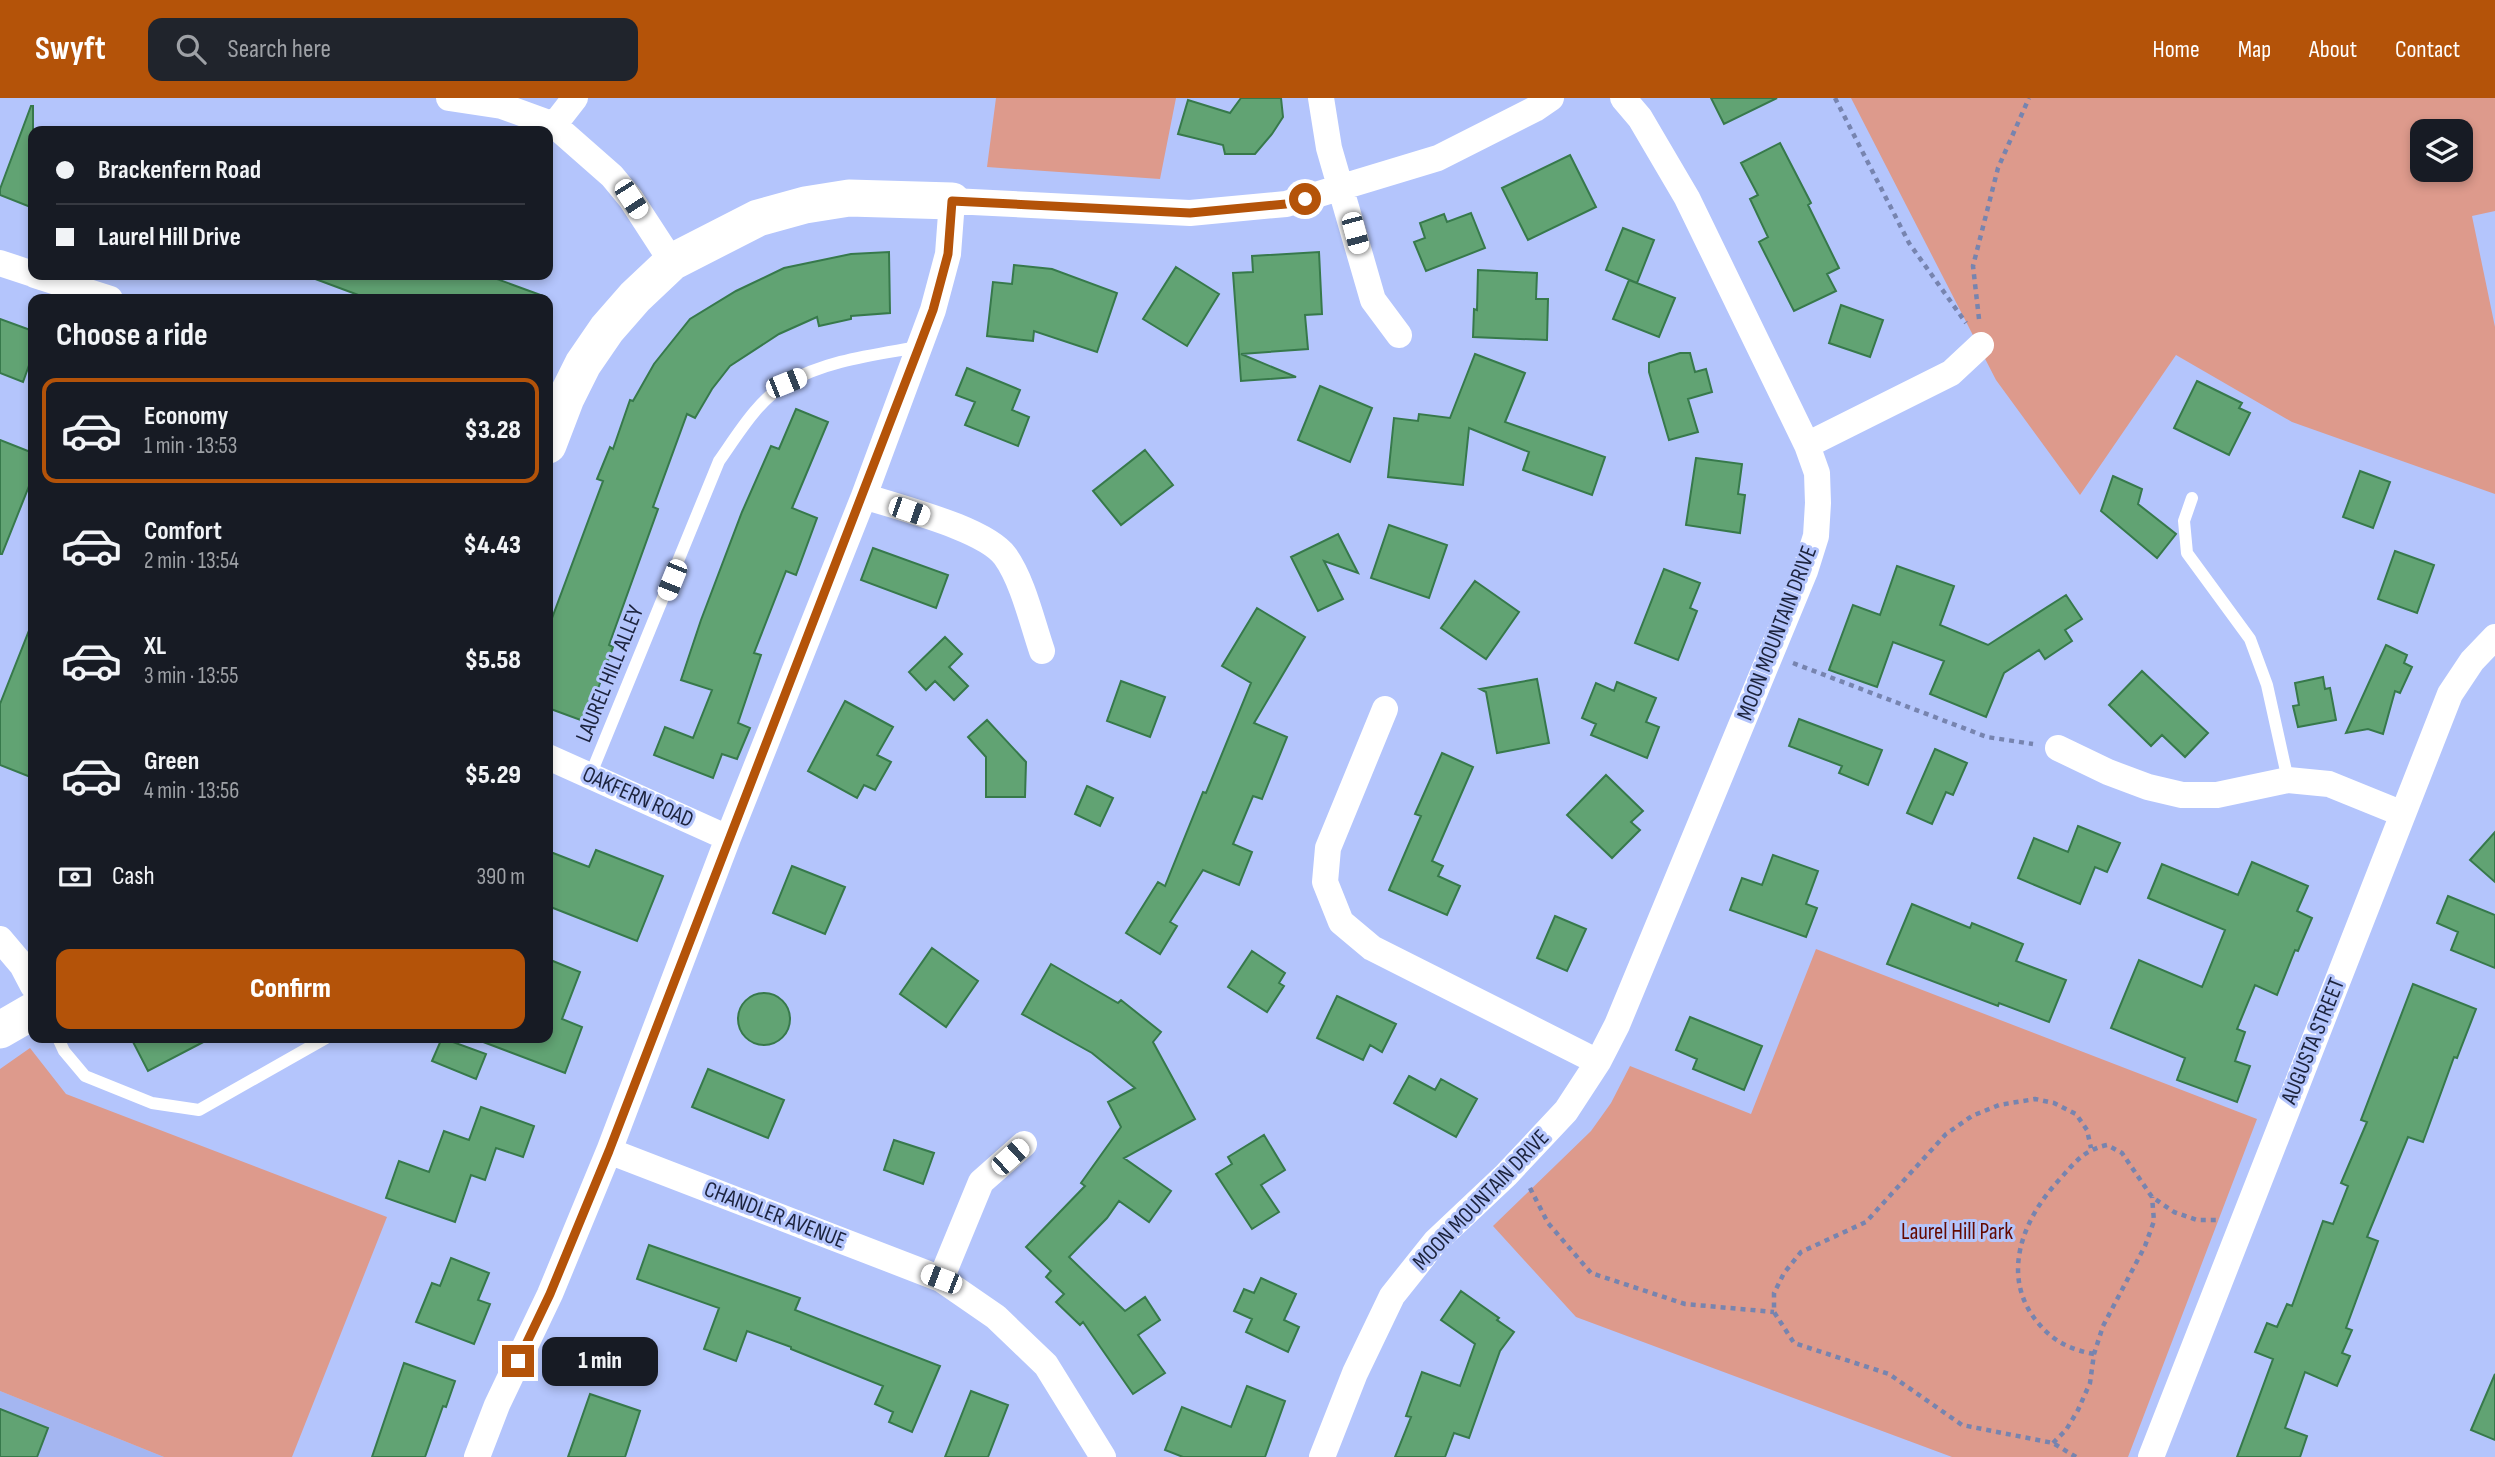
<!DOCTYPE html>
<html lang="en">
<head>
<meta charset="utf-8">
<style>
  body { margin:0; font-family:"Sofia Sans Condensed",sans-serif; background:#20242c; color:#f1f3f6; height:100vh; display:flex; flex-direction:column; font-size:26px; white-space:nowrap }
  * { box-sizing:border-box; margin:0 }
  p { font-size:23px; color:#9ea1a6 }
  .icon { flex:none; width:38px; height:38px; fill:none; stroke:currentColor; stroke-width:2; stroke-linecap:round; stroke-linejoin:round }
  .map { position:relative; flex:1; overflow:hidden }
  .drawer { position:absolute; left:28px; top:196px; width:525px; height:749px; display:flex; flex-direction:column; background:#171b24; border-radius:14px; box-shadow:0 4px 10px #0003 }
  .drawer>* { flex:none }
  .banner { position:absolute; left:28px; top:28px; width:525px; height:154px; border-radius:14px; box-shadow:0 4px 10px #0003; display:grid; align-content:center; height:154px; padding:0 28px; background:#171b24 }
  .controls { position:absolute; left:2410px; top:21px; display:grid; gap:14px }
  .controls a { display:grid; place-items:center; width:63px; height:63px; border-radius:14px; background:#171b24; box-shadow:0 4px 10px #0003; font-size:35px }
  .end { position:absolute; width:32px; height:32px; margin:-16px; border:9px solid #b45309; background:#fff; box-shadow:0 0 0 4px #fff }
  .from { border-radius:50% }
  .bubble { position:absolute; height:49px; border-radius:14px; background:#171b24; box-shadow:0 4px 10px #0003; font-size:23px; font-weight:800; line-height:49px; text-align:center }
  .car { position:absolute; width:21px; height:42px; margin:-21px -10px; border-radius:9px; box-shadow:0 0 5px 2px #0007; background:linear-gradient(#fff 24%,#345 0 40%,#fff 0 76%,#345 0 86%,#fff 0) }
  .banner b { display:flex; align-items:center; gap:24px; height:66px; font-size:26px }
  .banner b+b { border-top:2px solid #363941 }
  .banner i { width:18px; height:18px; background:#f1f3f6 }
  ul { padding:0; list-style:none }
  li { display:flex; align-items:center; gap:21px; height:105px; margin:0 14px 10px; padding:0 14px; border:4px solid transparent; border-radius:14px }
  li div { flex:1 }
  li b { display:block; font-size:26px }
  li em { font-style:normal; font-weight:800 }
  li.on { border-color:#b45309 }
  li>.icon { width:63px; height:63px; stroke-width:1.5 }
  h2 { padding:0 28px; font-size:32px; line-height:84px }
  .pay { display:flex; align-items:center; gap:18px; height:77px; padding:0 28px; font-size:26px }
  .pay p { margin-inline-start:auto }
  .primary-button { display:flex; gap:14px; margin-top:auto; padding:14px 28px }
  .primary-button a { flex:1; height:80px; border-radius:14px; background:#b45309; color:#fff; font-size:28px; font-weight:800; line-height:80px; text-align:center }
  header { display:flex; align-items:center; gap:42px; box-sizing:border-box; height:98px; padding:0 35px; background:#b45309; color:#fff }
  header strong { font-size:33px }
  nav { display:flex; gap:38px; margin-inline-start:auto; font-size:24px }
  .search { width:490px; height:63px; background:#20242c; display:flex; align-items:center; gap:18px; box-sizing:border-box; padding:0 24px; border-radius:14px; color:#9ea1a6; font-size:26px }
  .map>svg:first-child { display:block }
  .built { fill:#a4b6f1 }
  .green { fill:#dd9a8c; fill-rule:evenodd }
  .building { fill:#61a373; stroke:#37794b; stroke-width:2 }
  .lines { fill:none; stroke-linecap:round; stroke-linejoin:round }
  .path { stroke:#7784af; stroke-width:4.5; stroke-dasharray:5 5; stroke-linecap:butt }
  .lane { stroke:#fff; stroke-width:12 }
  .street { stroke:#fff; stroke-width:26 }
  .secondary { stroke:#fff; stroke-width:37 }
  .route { stroke:#b45309; stroke-width:9 }
  .labels { text-anchor:middle; dominant-baseline:central; stroke-width:6; stroke-linejoin:round; paint-order:stroke }
  .street-label { font-size:23px; fill:#1c233d; stroke:#b4c5fc }
  .park-label { font-size:23px; fill:#630900; stroke:#b4c5fc }
</style>
</head>
<body>
<header>
<strong>Swyft</strong>
<div class="search"><svg class="icon" aria-label="search" viewBox="0 0 24 24"><circle cx="10" cy="10" r="6"/><path d="M15 15l6 6"/></svg>Search here</div>
<nav><a>Home</a><a>Map</a><a>About</a><a>Contact</a></nav>
</header>
<div class="map">
<svg width="2495" height="1359" viewBox="0 0 2495 1359">
  <rect width="100%" height="100%" fill="#b4c5fc"/>
  <path class="built" d="M 0,1293 L 164,1359 L 0,1359 Z"/>
  <path class="green" d="M 996,0 L 1176,0 L 1160,81 L 987,69 Z
    M 1851,0 L 2495,0 L 2495,113 L 2472,118 L 2495,229 L 2495,396 L 2292,324 L 2176,257 L 2080,397 L 1996,282 ZM 2422,33 L 2460,33 L 2460,72 L 2422,72 Z
    M 1816,851 L 2257,1021 L 2128,1359 L 1952,1359 L 1576,1219 L 1493,1128 L 1591,1033 L 1611,1005 L 1630,968 L 1751,1016 Z
    M 30,950 L 66,996 L 387,1119 L 292,1359 L 164,1359 L 0,1293 L 0,971 Z"/>
  <path class="building" d="M 1241,0 L 1281,0 L 1283,19 L 1272,36 L 1255,56 L 1225,56 L 1223,47 L 1178,36 L 1188,2 L 1230,15 Z
    M 1711,0 L 1777,0 L 1724,26 Z
    M 31,8 L 33,8 L 33,110 L 0,97 L 0,91 Z
    M 1780,45 L 1811,105 L 1808,107 L 1839,170 L 1827,176 L 1836,193 L 1794,213 L 1759,144 L 1768,139 L 1750,101 L 1758,97 L 1741,65 Z
    M 1570,57 L 1596,109 L 1528,142 L 1502,90 Z
    M 1471,115 L 1485,150 L 1426,173 L 1414,144 L 1425,140 L 1420,125 L 1444,116 L 1447,124 Z
    M 1623,130 L 1654,142 L 1637,185 L 1606,172 Z
    M 889,154 L 890,215 L 851,218 L 851,221 L 819,228 L 817,219 L 779,236 L 730,268 L 712,291 L 695,320 L 687,316 L 653,409 L 658,411 L 609,547 L 613,549 L 586,624 L 548,610 L 548,531 L 603,383 L 597,381 L 610,349 L 613,351 L 630,302 L 633,303 L 654,266 L 690,221 L 736,193 L 784,170 L 851,156 Z
    M 1319,154 L 1322,216 L 1305,217 L 1308,251 L 1241,256 L 1296,279 L 1241,283 L 1233,175 L 1253,174 L 1252,158 Z
    M 1014,167 L 1052,171 L 1117,195 L 1097,254 L 1034,233 L 1033,243 L 987,238 L 993,184 L 1012,186 Z
    M 1176,169 L 1219,196 L 1187,248 L 1143,221 Z
    M 1478,172 L 1537,175 L 1536,201 L 1548,201 L 1547,242 L 1473,239 L 1474,211 L 1477,212 Z
    M 310,177 L 486,177 L 546,199 L 546,201 L 369,201 L 310,179 Z
    M 1629,182 L 1675,200 L 1659,239 L 1613,221 Z
    M 1841,207 L 1883,222 L 1870,259 L 1829,245 Z
    M 0,221 L 33,233 L 33,256 L 23,284 L 0,275 Z
    M 1680,255 L 1690,255 L 1695,274 L 1706,271 L 1712,294 L 1688,301 L 1698,334 L 1669,342 L 1649,274 L 1649,265 Z
    M 1475,256 L 1525,275 L 1505,324 L 1605,359 L 1592,397 L 1523,372 L 1529,354 L 1469,330 L 1463,387 L 1388,379 L 1394,320 L 1418,323 L 1419,316 L 1450,320 Z
    M 967,270 L 1020,292 L 1012,312 L 1029,319 L 1018,348 L 965,327 L 975,304 L 956,297 Z
    M 2197,283 L 2242,305 L 2239,310 L 2250,315 L 2229,357 L 2174,330 Z
    M 1320,288 L 1372,310 L 1350,364 L 1298,342 Z
    M 796,311 L 828,324 L 792,410 L 817,420 L 796,477 L 786,473 L 754,555 L 761,557 L 738,625 L 750,630 L 737,661 L 722,656 L 713,680 L 654,657 L 665,629 L 693,640 L 712,592 L 681,582 L 701,522 L 742,414 L 771,348 L 779,351 Z
    M 0,342 L 33,355 L 33,378 L 2,456 L 0,456 Z
    M 1145,352 L 1173,387 L 1121,427 L 1093,393 Z
    M 1696,360 L 1742,366 L 1738,396 L 1745,397 L 1740,435 L 1686,427 Z
    M 2360,373 L 2390,384 L 2373,430 L 2343,419 Z
    M 2113,378 L 2142,391 L 2138,406 L 2176,436 L 2157,460 L 2101,413 Z
    M 1389,427 L 1447,447 L 1429,500 L 1371,480 Z
    M 1338,436 L 1358,475 L 1324,463 L 1343,501 L 1318,513 L 1291,459 Z
    M 873,450 L 948,477 L 936,510 L 861,482 Z
    M 2395,453 L 2434,467 L 2417,515 L 2378,501 Z
    M 1897,468 L 1954,488 L 1940,527 L 1988,547 L 2066,497 L 2082,521 L 2065,532 L 2072,543 L 2045,561 L 2039,552 L 2004,575 L 1986,619 L 1930,596 L 1944,563 L 1893,544 L 1877,589 L 1829,572 L 1853,507 L 1880,517 Z
    M 1664,471 L 1700,485 L 1690,510 L 1697,513 L 1678,562 L 1635,545 Z
    M 1475,483 L 1519,514 L 1486,561 L 1441,530 Z
    M 1257,510 L 1305,539 L 1254,625 L 1287,639 L 1262,701 L 1253,698 L 1233,746 L 1252,754 L 1239,787 L 1203,772 L 1170,824 L 1177,828 L 1160,856 L 1126,835 L 1158,784 L 1165,788 L 1203,694 L 1206,695 L 1251,585 L 1222,568 Z
    M 32,525 L 33,525 L 33,680 L 0,667 L 0,606 Z
    M 945,539 L 962,556 L 949,569 L 968,588 L 954,602 L 935,583 L 926,592 L 909,574 Z
    M 2386,547 L 2407,557 L 2404,565 L 2412,569 L 2400,595 L 2395,593 L 2383,636 L 2368,631 L 2346,635 Z
    M 2142,573 L 2208,635 L 2185,659 L 2162,637 L 2151,648 L 2109,607 Z
    M 2323,579 L 2325,591 L 2330,590 L 2336,622 L 2298,629 L 2293,608 L 2299,607 L 2295,585 Z
    M 1537,581 L 1549,645 L 1497,655 L 1486,594 L 1480,591 Z
    M 1121,583 L 1165,599 L 1150,639 L 1107,623 Z
    M 1617,584 L 1656,600 L 1646,624 L 1659,629 L 1647,660 L 1591,637 L 1596,626 L 1582,620 L 1596,585 L 1614,593 Z
    M 845,603 L 893,629 L 877,657 L 891,664 L 875,692 L 864,687 L 857,700 L 808,673 Z
    M 1799,621 L 1882,652 L 1868,687 L 1839,675 L 1842,668 L 1789,648 Z
    M 987,622 L 1026,664 L 1025,699 L 986,699 L 986,659 L 968,639 Z
    M 1935,651 L 1967,665 L 1953,697 L 1946,694 L 1932,726 L 1907,715 Z
    M 1442,655 L 1473,669 L 1432,763 L 1443,768 L 1438,778 L 1460,788 L 1447,817 L 1389,792 L 1421,718 L 1415,716 Z
    M 1606,677 L 1643,713 L 1631,724 L 1640,732 L 1612,760 L 1567,717 Z
    M 1087,688 L 1113,700 L 1100,728 L 1075,716 Z
    M 2078,728 L 2120,745 L 2107,774 L 2095,769 L 2080,806 L 2018,780 L 2034,740 L 2068,754 Z
    M 2495,734 L 2495,784 L 2470,762 Z
    M 596,752 L 663,778 L 637,843 L 548,808 L 548,753 L 589,769 Z
    M 1773,757 L 1818,773 L 1806,806 L 1817,810 L 1806,839 L 1730,812 L 1742,780 L 1762,787 Z
    M 2252,764 L 2308,788 L 2297,813 L 2312,820 L 2298,853 L 2295,852 L 2277,897 L 2255,887 L 2237,931 L 2245,934 L 2235,963 L 2250,968 L 2237,1004 L 2177,982 L 2185,960 L 2111,930 L 2139,862 L 2202,889 L 2225,832 L 2148,800 L 2162,766 L 2238,797 Z
    M 792,768 L 845,789 L 825,836 L 773,815 Z
    M 2448,798 L 2495,817 L 2495,870 L 2451,852 L 2458,834 L 2437,825 Z
    M 1912,806 L 1970,830 L 1972,825 L 2023,846 L 2016,863 L 2066,882 L 2049,924 L 1999,905 L 1998,908 L 1887,866 Z
    M 1555,818 L 1586,831 L 1567,873 L 1537,860 Z
    M 932,850 L 978,883 L 946,929 L 900,896 Z
    M 1252,853 L 1285,875 L 1279,885 L 1284,888 L 1267,914 L 1228,889 Z
    M 548,861 L 580,874 L 562,921 L 582,929 L 565,975 L 478,942 L 478,940 L 548,940 Z
    M 1051,866 L 1118,905 L 1121,902 L 1161,934 L 1153,944 L 1195,1021 L 1124,1060 L 1171,1093 L 1149,1124 L 1119,1103 L 1107,1120 L 1069,1159 L 1125,1213 L 1145,1199 L 1160,1222 L 1138,1237 L 1165,1275 L 1133,1296 L 1083,1224 L 1080,1227 L 1056,1204 L 1064,1196 L 1046,1179 L 1051,1173 L 1026,1149 L 1085,1088 L 1081,1085 L 1121,1029 L 1108,1004 L 1135,990 L 1092,955 L 1022,916 Z
    M 2413,886 L 2476,911 L 2457,960 L 2454,959 L 2423,1044 L 2408,1039 L 2367,1139 L 2378,1143 L 2346,1230 L 2352,1232 L 2342,1255 L 2350,1258 L 2337,1288 L 2305,1274 L 2285,1330 L 2307,1338 L 2300,1359 L 2237,1359 L 2273,1261 L 2255,1254 L 2267,1225 L 2277,1229 L 2287,1206 L 2292,1208 L 2323,1123 L 2333,1126 L 2348,1088 L 2341,1085 L 2367,1024 L 2361,1022 Z
    M738 921a26 26 0 1 1 52 0a26 26 0 1 1-52 0Z
    M 1337,898 L 1396,926 L 1382,954 L 1370,947 L 1363,962 L 1317,940 Z
    M 1690,919 L 1762,948 L 1744,992 L 1693,971 L 1697,961 L 1676,952 Z
    M 131,940 L 211,940 L 148,973 Z
    M 442,940 L 486,956 L 476,981 L 432,963 Z
    M 708,971 L 784,1002 L 768,1040 L 692,1009 Z
    M 1409,978 L 1435,992 L 1441,981 L 1477,1001 L 1456,1039 L 1394,1005 Z
    M 481,1009 L 534,1028 L 523,1059 L 496,1050 L 485,1082 L 471,1077 L 455,1124 L 386,1100 L 399,1063 L 429,1074 L 444,1033 L 469,1042 Z
    M 1264,1037 L 1285,1072 L 1261,1087 L 1279,1114 L 1252,1131 L 1216,1076 L 1232,1066 L 1228,1059 Z
    M 894,1042 L 934,1055 L 923,1086 L 884,1072 Z
    M 649,1147 L 800,1200 L 795,1212 L 940,1268 L 912,1334 L 889,1324 L 893,1314 L 875,1306 L 883,1288 L 791,1251 L 791,1249 L 747,1233 L 736,1263 L 704,1251 L 719,1210 L 637,1181 Z
    M 451,1160 L 489,1175 L 478,1202 L 490,1206 L 474,1246 L 416,1224 L 432,1185 L 440,1188 Z
    M 1261,1180 L 1296,1196 L 1284,1222 L 1299,1229 L 1288,1254 L 1246,1234 L 1252,1221 L 1234,1213 L 1244,1191 L 1254,1195 Z
    M 1461,1193 L 1499,1220 L 1497,1222 L 1514,1234 L 1500,1253 L 1469,1340 L 1454,1335 L 1445,1359 L 1395,1359 L 1411,1319 L 1406,1318 L 1422,1274 L 1460,1288 L 1475,1246 L 1441,1222 Z
    M 404,1265 L 455,1283 L 446,1309 L 443,1308 L 425,1359 L 372,1359 Z
    M 2495,1276 L 2495,1342 L 2471,1332 Z
    M 1247,1288 L 1285,1303 L 1265,1359 L 1183,1359 L 1165,1352 L 1182,1309 L 1231,1329 Z
    M 971,1293 L 1008,1307 L 988,1359 L 945,1359 Z
    M 590,1296 L 640,1313 L 625,1359 L 568,1359 Z
    M 0,1311 L 48,1330 L 37,1359 L 0,1359 Z"/>
  <g class="lines">
    <path class="path" d="M 1835,0 L 1909,145 L 1966,225
      M 1979,221 L 1973,168 L 1998,70 L 2029,0
      M 1793,565 L 1987,639 L 2033,646
      M 1530,1090 L 1548,1125 L 1591,1175 L 1685,1206 L 1774,1214
      M 2094,1256 C 2072,1252 2054,1244 2039,1226 C 1999,1180 2022,1121 2060,1081 C 2075,1064 2084,1052 2107,1047 L 2122,1055 L 2152,1099 L 2174,1114 L 2197,1122 L 2217,1122
      M 2053,1345 L 2066,1332 L 2078,1312 L 2090,1285 L 2094,1256 L 2103,1228 L 2145,1148 L 2154,1123 L 2152,1099
      M 2076,1359 L 2053,1345 L 1962,1327 L 1889,1276 L 1794,1245 L 1774,1214 L 1774,1195 L 1784,1175 L 1801,1154 L 1866,1124 L 1946,1036 L 1972,1018 L 1999,1007 L 2035,1001 L 2054,1005 L 2076,1016 L 2087,1032 L 2091,1050"/>
    <path class="lane" d="M 2192,400 L 2184,423 L 2187,455 L 2250,541 L 2267,587 L 2288,682
      M 590,678 L 719,363 C 738,336 758,302 787,285 C 827,262 874,257 918,249
      M 58,940 L 64,953 L 85,978 L 152,1005 L 199,1012 L 326,940"/>
    <path class="street" d="M 449,0 L 502,8 L 554,27 L 612,78 L 631,101 L 672,164
      M 1321,0 L 1329,50 L 1373,202 L 1399,237
      M 554,27 L 575,0
      M 0,165 L 33,176
      M 35,177 L 110,201
      M 1807,347 L 1951,275 L 1981,247
      M 864,398 C 899,410 984,430 1005,458 C 1023,483 1032,524 1042,553
      M 1385,611 L 1328,750 L 1325,784 L 1341,824 L 1372,850 L 1598,964
      M 2058,650 L 2108,674 L 2148,689 L 2182,697 L 2217,697 L 2288,682 L 2329,686 L 2403,716
      M 548,659 L 728,740
      M 0,841 L 22,867 L 33,888
      M 609,1053 L 941,1181 L 996,1219 L 1046,1267 L 1103,1359
      M 941,1181 L 981,1084 L 1024,1046
      M 477,1359 L 497,1307 L 550,1196 L 609,1053 L 728,740 L 864,398 L 933,212 L 948,156 L 952,103 L 1190,115 L 1286,106 L 1438,60 L 1535,11 L 1551,0
      M 1322,1359 L 1355,1275 L 1392,1198 L 1435,1144 L 1506,1077 L 1566,1013 L 1598,964 L 1617,927 L 1805,473 L 1816,438 L 1818,405 L 1817,375 L 1807,347 L 1687,100 L 1640,20 L 1623,0
      M 2151,1359 L 2450,596 L 2472,563 L 2495,539"/>
    <path class="secondary" d="M 548,347 L 566,300 L 583,266 L 607,231 L 635,199 L 672,164 L 758,120 L 805,107 L 849,100 L 952,103
      M 0,932 L 33,913"/>
  </g>
  <g class="lines">
    <path class="route" d="M 518,1263 L 550,1196 L 609,1053 L 919,249 L 933,212 L 948,156 L 952,103 L 1190,115 L 1286,106 L 1305,101"/>
  </g>
  <g class="labels">
    <g class="street-label">
      <text transform="translate(1777 535) rotate(-69)">MOON MOUNTAIN DRIVE</text>
      <text transform="translate(610 576) rotate(-68)">LAUREL HILL ALLEY</text>
      <text transform="translate(638 699) rotate(24)">OAKFERN ROAD</text>
      <text transform="translate(2313 943) rotate(-68)">AUGUSTA STREET</text>
      <text transform="translate(1481 1102) rotate(-46)">MOON MOUNTAIN DRIVE</text>
      <text transform="translate(775 1117) rotate(21)">CHANDLER AVENUE</text>
    </g>
    <g class="park-label">
      <text x="1957" y="1134">Laurel Hill Park</text>
    </g>
  </g>
</svg>
<div class="controls">
<a><svg class="icon" aria-label="layers" viewBox="0 0 24 24"><path d="M12 4l9 5-9 5-9-5zM3 14l9 5 9-5"/></svg></a>
</div>
<i class="end from" style="left:1305px;top:101px"></i>
<i class="end" style="left:518px;top:1263px"></i>
<div class="bubble" style="left:542px;top:1239px;width:116px">1 min</div>
<i class="car" style="left:631px;top:101px;rotate:147deg"></i>
<i class="car" style="left:1355px;top:135px;rotate:165deg"></i>
<i class="car" style="left:786px;top:285px;rotate:68deg"></i>
<i class="car" style="left:909px;top:413px;rotate:109deg"></i>
<i class="car" style="left:672px;top:482px;rotate:202deg"></i>
<i class="car" style="left:1010px;top:1059px;rotate:48deg"></i>
<i class="car" style="left:941px;top:1181px;rotate:291deg"></i>
<div class="banner">
<b><i class="from"></i>Brackenfern Road</b>
<b><i></i>Laurel Hill Drive</b>
</div>
<section class="drawer">
<h2>Choose a ride</h2>
<ul>
<li class="on"><svg class="icon" aria-label="car" viewBox="0 0 24 24"><path d="M5 17H2v-5l4-1 3-4h7l3 4 3 1v5h-3M9 17h6M6 11h13"/><circle cx="7" cy="17" r="2"/><circle cx="17" cy="17" r="2"/></svg><div><b>Economy</b><p>1 min · 13:53</p></div><em>$3.28</em></li>
<li><svg class="icon" aria-label="car" viewBox="0 0 24 24"><path d="M5 17H2v-5l4-1 3-4h7l3 4 3 1v5h-3M9 17h6M6 11h13"/><circle cx="7" cy="17" r="2"/><circle cx="17" cy="17" r="2"/></svg><div><b>Comfort</b><p>2 min · 13:54</p></div><em>$4.43</em></li>
<li><svg class="icon" aria-label="car" viewBox="0 0 24 24"><path d="M5 17H2v-5l4-1 3-4h7l3 4 3 1v5h-3M9 17h6M6 11h13"/><circle cx="7" cy="17" r="2"/><circle cx="17" cy="17" r="2"/></svg><div><b>XL</b><p>3 min · 13:55</p></div><em>$5.58</em></li>
<li><svg class="icon" aria-label="car" viewBox="0 0 24 24"><path d="M5 17H2v-5l4-1 3-4h7l3 4 3 1v5h-3M9 17h6M6 11h13"/><circle cx="7" cy="17" r="2"/><circle cx="17" cy="17" r="2"/></svg><div><b>Green</b><p>4 min · 13:56</p></div><em>$5.29</em></li>
</ul>
<div class="pay"><svg class="icon" aria-label="cash" viewBox="0 0 24 24"><path d="M3 7h18v10H3z"/><circle cx="12" cy="12" r="2"/></svg>Cash<p>390 m</p></div>
<div class="primary-button"><a>Confirm</a></div>
</section>
</div>
</body>
</html>
